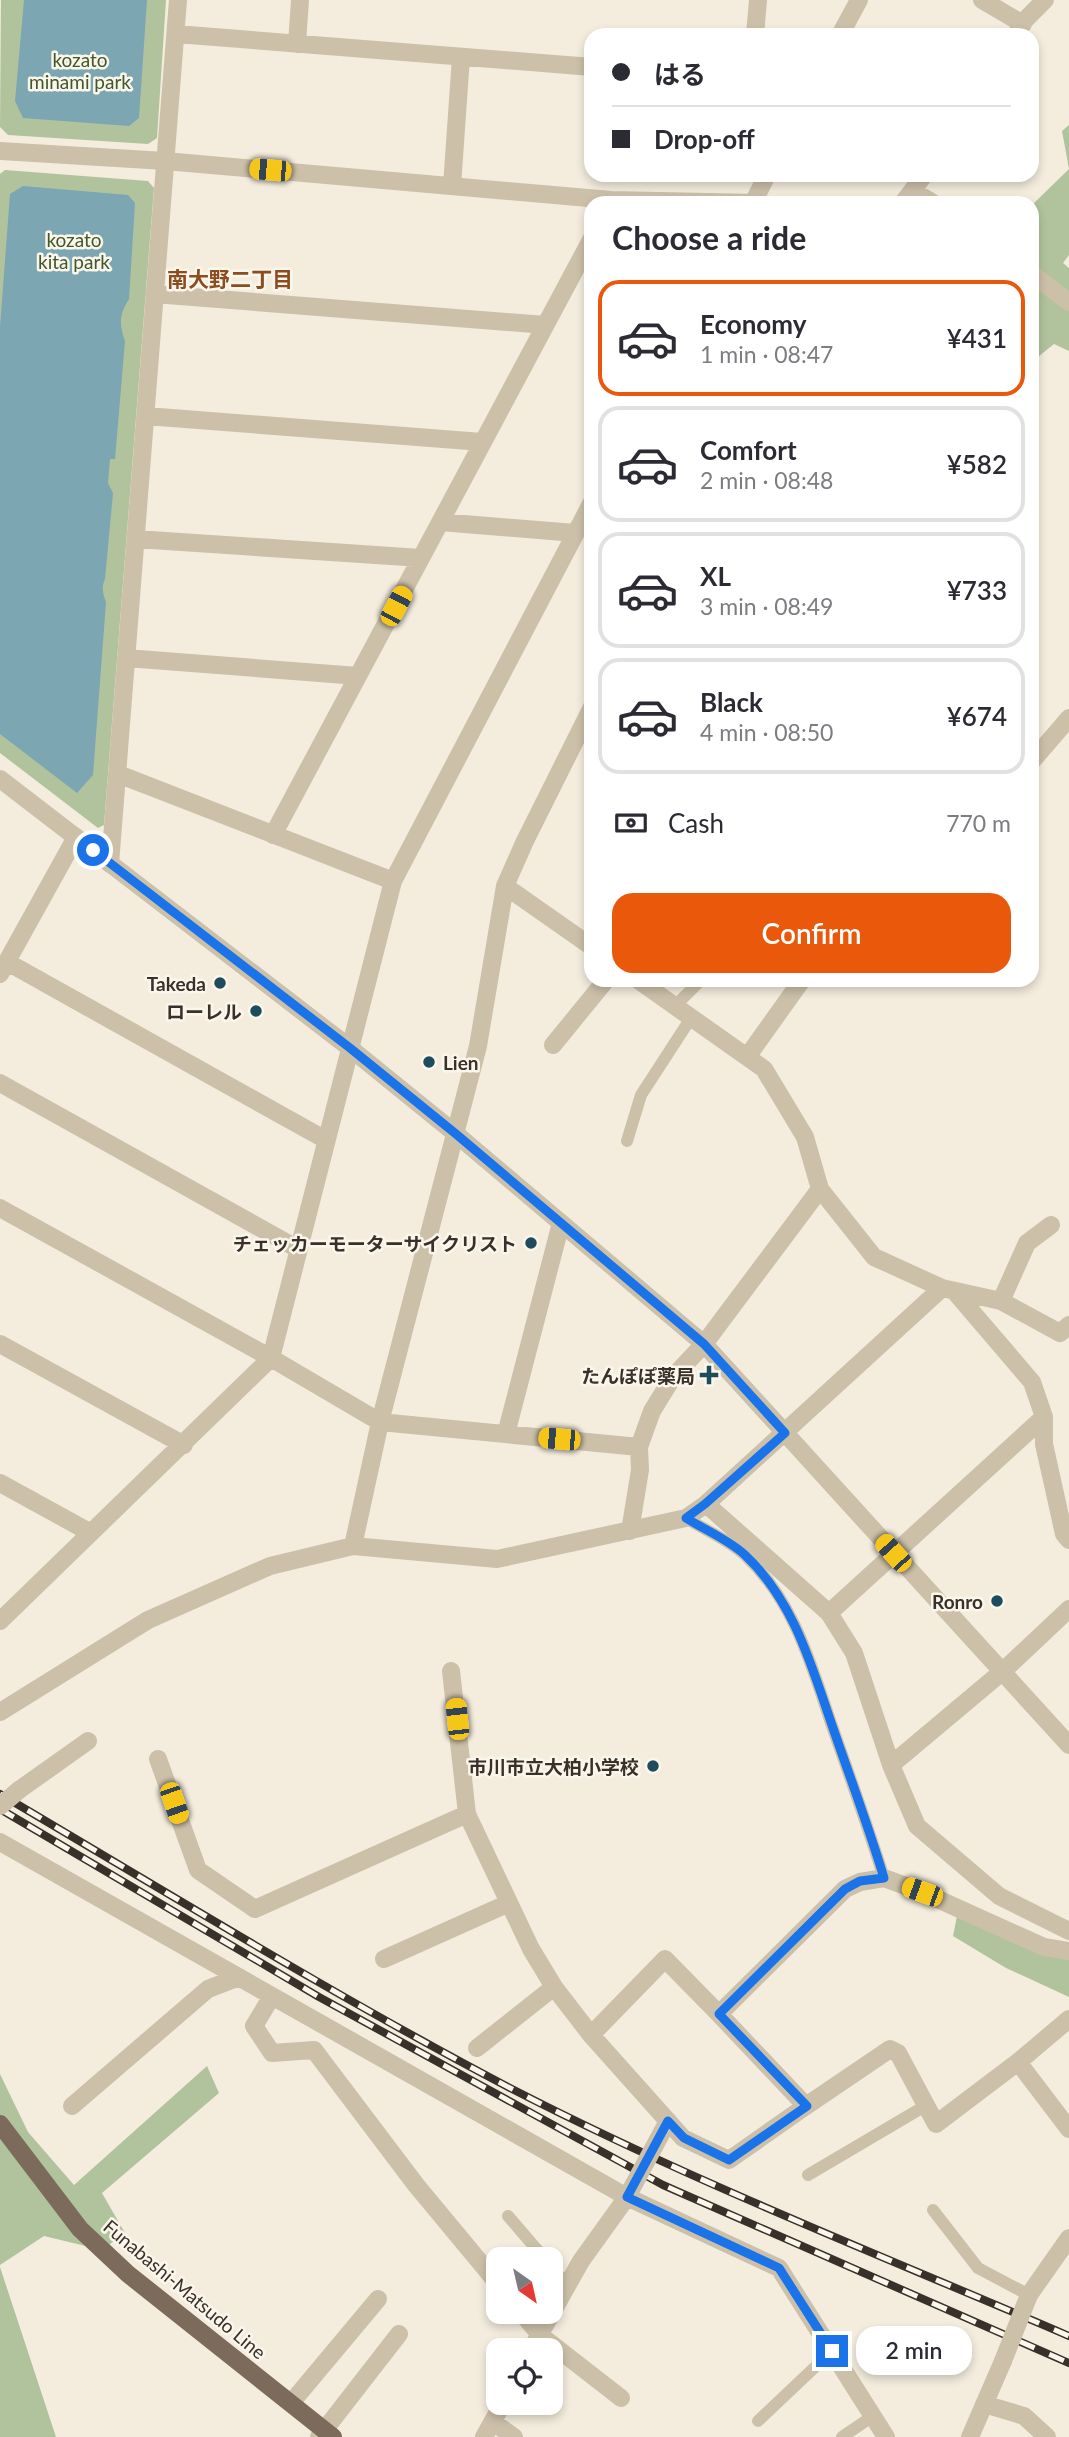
<!DOCTYPE html>
<html lang="en">
<head>
<meta charset="utf-8">
<style>
  body { margin:0; font-family:Lato,"Noto Sans JP",sans-serif; background:#f2f2f3; color:#2b2b33; height:100vh; display:flex; flex-direction:column; font-size:26px; white-space:nowrap }
  * { box-sizing:border-box; margin:0 }
  p { font-size:23px; color:#7c7c81 }
  .icon { flex:none; width:38px; height:38px; fill:none; stroke:currentColor; stroke-width:2; stroke-linecap:round; stroke-linejoin:round }
  .map { position:relative; flex:1; overflow:hidden }
  .side { position:absolute; left:584px; top:196px; width:455px; height:791px; display:flex; flex-direction:column; background:#fff; border-radius:21px; box-shadow:0 4px 10px #0003 }
  .side>* { flex:none }
  .banner { position:absolute; left:584px; top:28px; width:455px; height:154px; border-radius:21px; box-shadow:0 4px 10px #0003; display:grid; align-content:center; height:154px; padding:0 28px; background:#fff }
  .needle { width:46px; rotate:146deg }
  .tools { position:absolute; left:486px; top:2247px; display:grid; gap:14px }
  .tools a { display:grid; place-items:center; width:77px; height:77px; border-radius:14px; background:#fff; box-shadow:0 4px 10px #0003; font-size:35px }
  .end { position:absolute; width:32px; height:32px; margin:-16px; border:9px solid #1a73e8; background:#fff; box-shadow:0 0 0 4px #fff }
  .from { border-radius:50% }
  .bubble { position:absolute; height:49px; border-radius:21px; background:#fff; box-shadow:0 4px 10px #0003; font-size:23px; font-weight:600; line-height:49px; text-align:center }
  .car { position:absolute; width:21px; height:42px; margin:-21px -10px; border-radius:9px; box-shadow:0 0 5px 2px #0007; background:linear-gradient(#f5c518 24%,#345 0 40%,#f5c518 0 76%,#345 0 86%,#f5c518 0) }
  .banner b { display:flex; align-items:center; gap:24px; height:66px; font-size:26px }
  .banner b+b { border-top:2px solid #e1e1e2 }
  .banner i { width:18px; height:18px; background:#2b2b33 }
  ul { padding:0; list-style:none }
  li { display:flex; align-items:center; gap:21px; height:116px; margin:0 14px 10px; padding:0 14px; border:4px solid #e1e1e2; border-radius:21px }
  li div { flex:1 }
  li b { display:block; font-size:26px }
  li em { font-style:normal; font-weight:600 }
  li.active { border-color:#ea580c }
  li>.icon { width:63px; height:63px; stroke-width:1.5 }
  h2 { padding:0 28px; font-size:32px; line-height:84px }
  .pay { display:flex; align-items:center; gap:18px; height:77px; padding:0 28px; font-size:26px }
  .pay p { margin-inline-start:auto }
  .primary-button { display:flex; gap:14px; margin-top:auto; padding:14px 28px }
  .primary-button a { flex:1; height:80px; border-radius:21px; background:#ea580c; color:#fff; font-size:28px; font-weight:600; line-height:80px; text-align:center }
  .map>svg:first-child { display:block }
  .green { fill:#b0c39d }
  .water { fill:#7ca6b2 }
  .lines { fill:none; stroke-linecap:round; stroke-linejoin:round }
  .service { stroke:#ccc0a9; stroke-width:12 }
  .minor { stroke:#ccc0a9; stroke-width:18 }
  .tertiary { stroke:#ccc0a9; stroke-width:18 }
  .primary { stroke:#7c6b5a; stroke-width:18 }
  .rail-casing { stroke:#393129; stroke-width:8 }
  .rail { stroke:#fbf6eb; stroke-width:5; stroke-dasharray:16; stroke-linecap:butt }
  .minor-bridge { stroke:#ccc0a9; stroke-width:18 }
  .route { stroke:#1a73e8; stroke-width:9 }
  .poi-dot { fill:#1d4d5d; stroke:#fbf6eb; stroke-width:2.5 }
  .labels { text-anchor:middle; dominant-baseline:central; stroke-width:5; stroke-linejoin:round; paint-order:stroke }
  .park-label { font-size:19px; fill:#40592c; stroke:#fbf6eb }
  .poi-label { font-size:19px; font-weight:bold; fill:#393129; stroke:#fbf6eb; text-anchor:end }
  .street-label { font-size:19px; fill:#393129; stroke:#fbf6eb }
  .neighbourhood-label { font-size:21px; font-weight:bold; fill:#8b4c20; stroke:#fbf6eb }
</style>
</head>
<body>
<div class="map">
<svg width="1069" height="2437" viewBox="0 0 1069 2437">
  <rect width="100%" height="100%" fill="#f4edde"/>
  <path class="green" d="M 1,0 L 166,0 L 157,138 L 148,144 L 8,135 L 0,127 Z
    M 1069,125 L 1069,255 L 1063,263 L 1069,268 L 1069,351 L 1054,344 L 1033,361 L 1033,204 L 1069,169 L 1062,131 Z
    M 5,170 L 148,181 L 154,188 L 104,825 L 98,828 L 0,753 L 0,174 Z
    M 957,1916 L 1035,1952 L 1069,1960 L 1069,1997 L 1006,1968 L 953,1936 Z
    M 207,2066 L 219,2093 L 102,2193 L 125,2233 L 102,2250 L 44,2236 L 0,2265 L 0,2074 L 28,2132 L 74,2185 Z
    M 0,2267 L 56,2437 L 0,2437 Z"/>
  <path class="water" d="M 24,0 L 147,0 L 139,118 L 129,126 L 23,118 L 15,101 Z
    M 23,186 L 128,195 L 135,203 L 129,299 C 119,315 119,324 125,341 L 115,459 L 110,459 L 108,483 L 113,493 L 105,579 C 101,588 103,594 106,602 L 93,775 L 77,793 L 0,734 L 0,327 L 10,194 Z"/>
  <g class="lines">
    <path class="service" d="M 675,1006 L 701,980
      M 627,1141 L 641,1095 L 691,1018
      M 686,1518 C 705,1530 729,1540 745,1555 C 794,1601 811,1664 832,1726 C 850,1777 868,1827 884,1878
      M 808,2175 L 925,2106
      M 933,2210 L 978,2268 L 1029,2295
      M 508,2216 L 545,2259
      M 551,2266 L 567,2285
      M 758,2421 L 832,2351
      M 842,2437 L 873,2416"/>
    <path class="minor" d="M 982,0 L 1023,24
      M 176,34 L 592,67
      M 755,35 L 758,0
      M 840,35 L 859,0
      M 1016,35 L 1025,20 L 1045,0
      M 297,44 L 300,0
      M 452,186 L 461,57
      M 913,191 L 933,203
      M 753,203 L 767,175
      M 903,203 L 924,175
      M 1032,274 L 1069,302
      M 154,294 L 545,325
      M 146,416 L 482,442
      M 440,522 L 575,533
      M 136,539 L 421,558
      M 126,658 L 358,676
      M 1032,761 L 1069,718
      M 118,774 L 393,881
      M 273,835 L 592,238
      M 110,864 L 178,0
      M 505,886 L 525,841 L 592,707
      M 7,962 L 326,1140
      M 0,974 L 76,837
      M 553,1045 L 606,980
      M 747,1057 L 802,980
      M 0,1083 L 298,1249
      M 820,1189 L 874,1257 L 942,1288 L 1001,1301 L 1060,1333 L 1069,1325
      M 0,1208 L 271,1358 L 380,1422 L 639,1447
      M 955,1292 L 1032,1382 L 1044,1417 L 1044,1444 L 1064,1534 L 1069,1540
      M 1001,1301 L 1027,1243 L 1051,1225
      M 0,1344 L 184,1445
      M 506,1434 L 561,1223
      M 0,1483 L 91,1533
      M 706,1504 L 829,1613 L 854,1653 L 891,1765 L 917,1826 L 999,1896 L 1069,1931
      M 630,1531 L 640,1470 L 639,1447 L 652,1411 L 673,1377 L 704,1344 L 820,1189 L 805,1137 L 764,1069 L 638,980
      M 353,1546 L 380,1422 L 478,1046 L 505,886 L 592,947
      M 829,1613 L 1044,1417
      M 0,1621 L 271,1358 L 393,881 L 592,502
      M 451,1671 L 467,1814
      M 0,1712 L 148,1620 L 270,1566 L 353,1546 L 497,1559 L 686,1518 L 706,1504 L 942,1288
      M 158,1759 L 198,1870 L 255,1909 L 467,1814 L 531,1949 L 554,1987 L 591,2035 L 683,2138 L 729,2160 L 806,2106 L 719,2014 L 845,1889 L 860,1882 L 884,1878 L 922,1892 L 1044,1947 L 1069,1951
      M 891,1765 L 1003,1671 L 1069,1609
      M 19,1790 L 88,1741
      M 0,1842 L 627,2197 L 779,2268 L 886,2437
      M 384,1959 L 509,1903
      M 272,1996 L 254,2026 L 272,2053 L 314,2050 L 416,2185 L 499,2285
      M 591,2035 L 665,1959 L 719,2014
      M 477,2048 L 554,1987
      M 1018,2062 L 1069,2129
      M 72,2106 L 208,1989 L 239,1977
      M 806,2106 L 890,2049 L 898,2053 L 936,2124 L 1018,2062 L 1069,2019
      M 1029,2295 L 1069,2238
      M 521,2312 L 540,2335 L 621,2398
      M 531,2350 L 581,2261 L 627,2197
      M 291,2403 L 378,2299
      M 984,2404 L 1024,2416 L 1047,2437
      M 493,2422 L 514,2437
      M 319,2437 L 399,2334
      M 484,2437 L 503,2403
      M 970,2437 L 1003,2361"/>
    <path class="tertiary" d="M 0,151 L 165,161 L 611,200 L 756,203
      M 0,779 L 350,1048 L 456,1134 L 704,1344 L 1069,1745"/>
    <path class="primary" d="M 0,2124 L 80,2229 L 128,2274 L 333,2437"/>
    <g class="rail-casing">
      <path id="rail" d="M 0,1794 C 170,1894 338,1998 512,2089 C 693,2182 883,2256 1069,2336
        M 0,1809 L 319,1997 L 663,2185 L 1069,2363"/>
    </g>
    <use href="#rail" class="rail"/>
    <path class="minor-bridge" d="M 0,1806 L 19,1790
      M 627,2197 L 668,2121
      M 1003,2361 L 1029,2295"/>
  </g>
  <g class="lines">
    <path class="route" d="M 93,850 L 350,1048 L 456,1134 L 704,1344 L 785,1433 L 705,1504 L 686,1518 C 705,1530 729,1540 745,1555 C 795,1602 812,1668 834,1731 C 851,1780 869,1828 884,1878 L 860,1881 L 845,1889 L 719,2014 L 807,2106 L 729,2160 L 684,2138 L 668,2121 L 627,2197 L 779,2268 L 832,2351"/>
  </g>
  <g class="poi-dot">
    <circle cx="220" cy="983" r="7"/>
    <circle cx="256" cy="1011" r="7"/>
    <circle cx="429" cy="1062" r="7"/>
    <circle cx="531" cy="1243" r="7"/>
    <path d="M705.5 1364.5h7v7h7v7h-7v7h-7v-7h-7v-7h7z"/>
    <circle cx="997" cy="1601" r="7"/>
    <circle cx="653" cy="1766" r="7"/>
  </g>
  <g class="labels">
    <g class="park-label">
      <text x="80" y="59">kozato<tspan x="80" dy="22">minami park</tspan></text>
      <text x="74" y="239">kozato<tspan x="74" dy="22">kita park</tspan></text>
    </g>
    <g class="poi-label">
      <text x="206" y="983">Takeda</text>
      <text x="242" y="1011">ローレル</text>
      <text x="443" y="1062" text-anchor="start">Lien</text>
      <text x="517" y="1243">チェッカーモーターサイクリスト</text>
      <text x="695" y="1375">たんぽぽ薬局</text>
      <text x="983" y="1601">Ronro</text>
      <text x="639" y="1766">市川市立大柏小学校</text>
    </g>
    <g class="street-label">
      <text transform="translate(185 2289) rotate(40)">Funabashi-Matsudo Line</text>
    </g>
    <g class="neighbourhood-label">
      <text x="230" y="278">南大野二丁目</text>
    </g>
  </g>
</svg>
<div class="tools">
<a><svg class="needle" viewBox="-14 -14 28 28"><path d="M0-13l5 13h-10z" fill="#e53935"/><path d="M0 13l5-13h-10z" fill="#7c7c81"/></svg></a>
<a><svg class="icon" aria-label="locate" viewBox="0 0 24 24"><circle cx="12" cy="12" r="6"/><path d="M12 2v4M12 18v4M2 12h4M18 12h4"/></svg></a>
</div>
<i class="end from" style="left:93px;top:850px"></i>
<i class="end" style="left:832px;top:2351px"></i>
<div class="bubble" style="left:856px;top:2326px;width:116px">2 min</div>
<i class="car" style="left:270px;top:170px;rotate:275deg"></i>
<i class="car" style="left:396px;top:606px;rotate:28deg"></i>
<i class="car" style="left:559px;top:1439px;rotate:275deg"></i>
<i class="car" style="left:893px;top:1553px;rotate:318deg"></i>
<i class="car" style="left:457px;top:1719px;rotate:354deg"></i>
<i class="car" style="left:174px;top:1803px;rotate:161deg"></i>
<i class="car" style="left:922px;top:1892px;rotate:290deg"></i>
<div class="banner">
<b><i class="from"></i>はる</b>
<b><i></i>Drop-off</b>
</div>
<section class="side">
<h2>Choose a ride</h2>
<ul>
<li class="active"><svg class="icon" aria-label="car" viewBox="0 0 24 24"><path d="M5 17H2v-5l4-1 3-4h7l3 4 3 1v5h-3M9 17h6M6 11h13"/><circle cx="7" cy="17" r="2"/><circle cx="17" cy="17" r="2"/></svg><div><b>Economy</b><p>1 min · 08:47</p></div><em>¥431</em></li>
<li><svg class="icon" aria-label="car" viewBox="0 0 24 24"><path d="M5 17H2v-5l4-1 3-4h7l3 4 3 1v5h-3M9 17h6M6 11h13"/><circle cx="7" cy="17" r="2"/><circle cx="17" cy="17" r="2"/></svg><div><b>Comfort</b><p>2 min · 08:48</p></div><em>¥582</em></li>
<li><svg class="icon" aria-label="car" viewBox="0 0 24 24"><path d="M5 17H2v-5l4-1 3-4h7l3 4 3 1v5h-3M9 17h6M6 11h13"/><circle cx="7" cy="17" r="2"/><circle cx="17" cy="17" r="2"/></svg><div><b>XL</b><p>3 min · 08:49</p></div><em>¥733</em></li>
<li><svg class="icon" aria-label="car" viewBox="0 0 24 24"><path d="M5 17H2v-5l4-1 3-4h7l3 4 3 1v5h-3M9 17h6M6 11h13"/><circle cx="7" cy="17" r="2"/><circle cx="17" cy="17" r="2"/></svg><div><b>Black</b><p>4 min · 08:50</p></div><em>¥674</em></li>
</ul>
<div class="pay"><svg class="icon" aria-label="cash" viewBox="0 0 24 24"><path d="M3 7h18v10H3z"/><circle cx="12" cy="12" r="2"/></svg>Cash<p>770 m</p></div>
<div class="primary-button"><a>Confirm</a></div>
</section>
</div>
</body>
</html>
